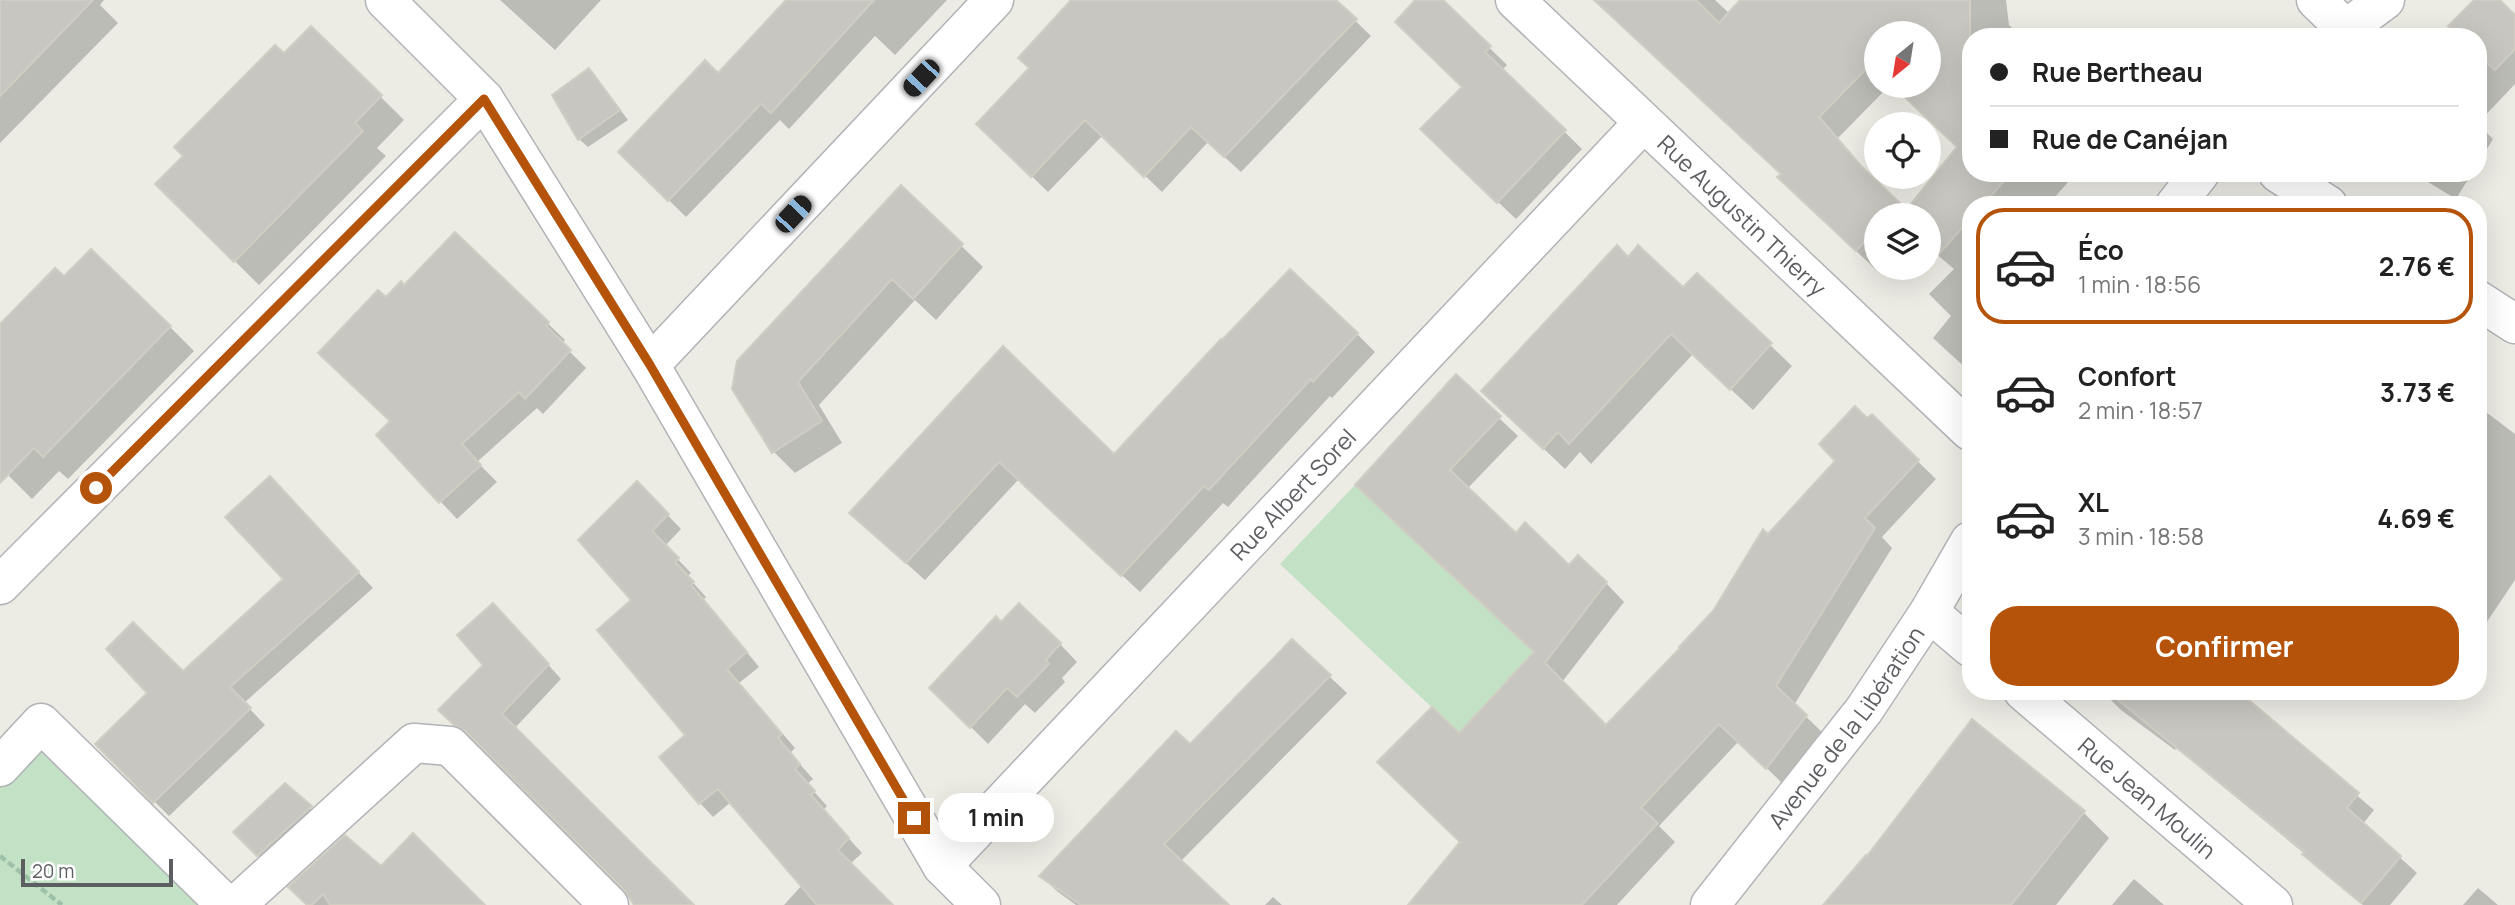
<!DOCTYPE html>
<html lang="fr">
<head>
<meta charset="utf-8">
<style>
  body { margin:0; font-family:Manrope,sans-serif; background:#f2f2f2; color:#222; height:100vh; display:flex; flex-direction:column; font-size:26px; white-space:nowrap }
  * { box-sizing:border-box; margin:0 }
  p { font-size:23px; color:#767676 }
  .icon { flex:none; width:38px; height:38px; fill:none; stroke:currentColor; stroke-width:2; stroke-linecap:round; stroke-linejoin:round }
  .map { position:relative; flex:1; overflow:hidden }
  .panel { position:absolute; left:1962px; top:196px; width:525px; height:504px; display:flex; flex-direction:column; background:#fff; border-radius:28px; box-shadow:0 7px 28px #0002 }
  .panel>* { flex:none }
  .top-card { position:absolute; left:1962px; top:28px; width:525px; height:154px; border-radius:28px; box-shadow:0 7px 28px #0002; display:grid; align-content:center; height:154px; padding:0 28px; background:#fff }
  .needle { width:46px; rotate:210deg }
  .fabs { position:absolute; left:1864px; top:21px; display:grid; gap:14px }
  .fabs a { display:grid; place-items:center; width:77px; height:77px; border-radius:50%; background:#fff; box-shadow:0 7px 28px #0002; font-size:35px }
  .scale { position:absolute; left:21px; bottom:18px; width:152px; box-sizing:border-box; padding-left:7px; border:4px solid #5c5e62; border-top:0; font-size:19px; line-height:24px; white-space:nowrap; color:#5c5e62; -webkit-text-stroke:5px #fff; paint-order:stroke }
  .end { position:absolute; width:32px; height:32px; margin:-16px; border:9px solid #b45309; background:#fff; box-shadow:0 0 0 4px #fff }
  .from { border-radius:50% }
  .bubble { position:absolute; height:49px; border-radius:24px; background:#fff; box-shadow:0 7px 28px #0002; font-size:23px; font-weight:700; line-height:49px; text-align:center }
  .car { position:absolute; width:21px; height:42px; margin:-21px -10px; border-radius:9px; box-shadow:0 0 5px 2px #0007; background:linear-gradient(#222 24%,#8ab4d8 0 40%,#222 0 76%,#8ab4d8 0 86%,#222 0) }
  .top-card b { display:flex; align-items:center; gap:24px; height:66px; font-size:26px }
  .top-card b+b { border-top:2px solid #e0e0e0 }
  .top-card i { width:18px; height:18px; background:#222 }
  ul { padding:12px 0 0; list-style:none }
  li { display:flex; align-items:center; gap:21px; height:116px; margin:0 14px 10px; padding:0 14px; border:4px solid transparent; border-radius:28px }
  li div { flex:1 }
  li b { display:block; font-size:26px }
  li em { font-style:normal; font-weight:700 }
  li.on { border-color:#b45309 }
  li>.icon { width:63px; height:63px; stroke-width:1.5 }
  .cta { display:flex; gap:14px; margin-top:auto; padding:14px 28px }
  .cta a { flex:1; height:80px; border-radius:28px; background:#b45309; color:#fff; font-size:28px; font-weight:700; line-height:80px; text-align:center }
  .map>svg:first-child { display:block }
  .green { fill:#c3e1c5 }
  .shadow { fill:#0003; fill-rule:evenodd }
  .building { fill:#c8c6c0; stroke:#d0cdc3; stroke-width:2 }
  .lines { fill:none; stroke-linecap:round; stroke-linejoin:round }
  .minor-casing { stroke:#b1b3b7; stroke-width:41 }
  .secondary-casing { stroke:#b3b5b9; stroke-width:41 }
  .path { stroke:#9dc1a9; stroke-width:4.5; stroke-dasharray:7 3.5; stroke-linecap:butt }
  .minor { stroke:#fff; stroke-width:38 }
  .secondary { stroke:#fff; stroke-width:38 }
  .route { stroke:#b45309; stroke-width:9 }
  .labels { text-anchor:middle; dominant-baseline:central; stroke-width:5; stroke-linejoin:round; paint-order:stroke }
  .street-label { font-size:23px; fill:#5c5e62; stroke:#fff }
</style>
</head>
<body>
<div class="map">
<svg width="2515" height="905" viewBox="0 0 2515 905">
  <rect width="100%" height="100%" fill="#ecebe4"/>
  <path class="green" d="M 1355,485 L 1534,652 L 1459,733 L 1280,564 Z
    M 41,723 L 226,905 L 0,905 L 0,767 Z"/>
  <path class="shadow" d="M 0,0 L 104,0 L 100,5 L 118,23 L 0,143 Z
    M 500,0 L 601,0 L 555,50 Z
    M 788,0 L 947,0 L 895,55 L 875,36 L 789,129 L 780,120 L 686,217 L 620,152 L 719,75 Z
    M 1094,0 L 1334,0 L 1371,36 L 1241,172 L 1208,142 L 1162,192 L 1103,135 L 1048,192 L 978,124 Z
    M 1596,0 L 1715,0 L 1730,14 L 1743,0 L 2006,0 L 2009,25 L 2022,37 L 1970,37 L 1970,173 L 2076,173 L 2048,205 L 1970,205 L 1970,372 L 1933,338 L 1951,316 L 1929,294 L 1954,269 L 1928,247 L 1928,215 L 1876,215 L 1876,270 L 1800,197 L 1782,175 ZM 1876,33 L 1928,33 L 1928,86 L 1893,86 L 1959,147 L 1907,213 L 1877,184 L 1838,138 L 1889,86 L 1876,86 Z
    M 2477,0 L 2497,0 L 2515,17 L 2515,84 L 2478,123 L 2478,37 L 2440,37 Z
    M 1444,3 L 1507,65 L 1502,70 L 1582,149 L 1516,219 L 1440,147 L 1464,87 Z
    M 311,28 L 404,120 L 377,148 L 386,156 L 259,285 L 157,184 Z
    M 597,79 L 628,120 L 588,147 L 579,139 Z
    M 2478,124 L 2493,139 L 2478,164 Z
    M 2413,173 L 2472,173 L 2456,199 Z
    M 901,187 L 983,267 L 936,320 L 915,300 L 819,405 L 842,443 L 795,473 L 774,452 L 734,388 Z
    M 455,234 L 565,340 L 562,344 L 586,368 L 543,414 L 537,408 L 477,462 L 497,482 L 457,519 L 378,435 L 392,422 L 386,300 L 404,287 Z
    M 1628,259 L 1683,290 L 1697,275 L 1792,366 L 1753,410 L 1693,354 L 1591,464 L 1580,452 L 1565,469 L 1505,412 Z
    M 65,278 L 170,327 L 194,351 L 68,479 L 59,471 L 32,499 L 0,467 L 0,326 Z
    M 1357,334 L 1375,352 L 1332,398 L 1330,396 L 1228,507 L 1223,503 L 1140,592 L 1019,479 L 925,580 L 870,531 L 1003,349 L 1114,456 Z
    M 2478,406 L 2515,434 L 2515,580 L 2482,629 L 2478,626 Z
    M 1872,417 L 1936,479 L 1882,537 L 1892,548 L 1794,705 L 1824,734 L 1785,786 L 1739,741 L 1659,826 L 1675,842 L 1617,905 L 1410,905 L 1463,843 L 1459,735 L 1536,653 L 1375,503 L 1499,418 L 1518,436 L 1467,489 L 1516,535 L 1569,567 L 1606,583 L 1624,602 L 1562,682 L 1607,728 L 1714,612 L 1768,536 L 1837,461 Z
    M 637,483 L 681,529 L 665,546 L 691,573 L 687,576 L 706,597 L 704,599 L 759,667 L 739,683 L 795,748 L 790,753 L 813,779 L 807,784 L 827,806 L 823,810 L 862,853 L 850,864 L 891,905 L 784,905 L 802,885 L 731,802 L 713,817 L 700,803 L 687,735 L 634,600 Z
    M 284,493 L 373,588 L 244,703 L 265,725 L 169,816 L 97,744 L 182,674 L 285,579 Z
    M 507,619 L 561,679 L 514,729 L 692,905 L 637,905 L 626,888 L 481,744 L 469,738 L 441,710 L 486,665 Z
    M 1002,624 L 1060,644 L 1077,662 L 1062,678 L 1065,682 L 1035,713 L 1025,704 L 988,744 L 932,688 Z
    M 1292,641 L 1347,693 L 1180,862 L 1227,905 L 1076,905 L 1058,892 L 1041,876 L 1190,747 Z
    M 2107,691 L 2253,691 L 2245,700 L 2374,810 L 2363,824 L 2417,873 L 2390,905 L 2363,905 L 2321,871 L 2305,854 L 2176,748 L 2175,750 L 2121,710 L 2105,694 Z
    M 1973,721 L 2084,813 L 2109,838 L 2056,905 L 1825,905 L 1868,859 Z
    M 285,786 L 319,816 L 267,864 L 236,832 Z
    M 381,868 L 483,905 L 309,905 L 291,887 Z
    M 2134,879 L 2164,905 L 2112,905 Z
    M 2478,888 L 2498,905 L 2463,905 Z
    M 1273,897 L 1282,905 L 1265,905 Z"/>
  <path class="building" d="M 0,0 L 93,0 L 0,96 Z
    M 786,0 L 874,0 L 771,113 L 761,104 L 668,201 L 618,152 L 705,60 L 718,73 Z
    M 1071,0 L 1336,0 L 1357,19 L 1224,157 L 1191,127 L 1144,177 L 1085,120 L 1031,177 L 976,124 L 1029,68 L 1018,58 Z
    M 1415,0 L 1443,0 L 1491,46 L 1485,52 L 1566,130 L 1497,203 L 1420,129 L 1462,87 L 1395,22 Z
    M 1594,0 L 1696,0 L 1719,23 L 1740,0 L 1970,0 L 1970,173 L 2011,173 L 1983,205 L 1970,205 L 1970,219 L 1938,255 L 1928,246 L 1928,215 L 1902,215 L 1957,147 L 1893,86 L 1928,86 L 1928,33 L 1876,33 L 1876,71 L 1870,65 L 1819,117 L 1861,166 L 1900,203 L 1888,215 L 1876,215 L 1876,229 L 1856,251 L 1777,177 L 1781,174 Z
    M 2474,0 L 2500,0 L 2515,15 L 2515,49 L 2495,70 L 2478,55 L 2478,37 L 2459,37 L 2448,26 Z
    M 311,26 L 382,95 L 355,123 L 363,131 L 234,262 L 155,184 L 183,156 L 174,147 L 275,45 L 284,53 Z
    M 589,68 L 620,110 L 578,140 L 552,95 Z
    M 901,185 L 963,244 L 913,299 L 892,279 L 798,382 L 822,421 L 772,453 L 732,389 L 737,361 Z
    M 455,232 L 549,322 L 546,326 L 571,350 L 525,399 L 519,392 L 462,444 L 481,465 L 439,503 L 376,435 L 390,421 L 318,353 L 378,290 L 386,297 L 401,281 L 404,285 Z
    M 1617,245 L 1628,257 L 1638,245 L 1683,287 L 1697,273 L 1772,343 L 1730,390 L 1671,334 L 1569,444 L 1558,432 L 1543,449 L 1481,391 Z
    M 91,249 L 171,326 L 43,457 L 34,448 L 0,483 L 0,324 L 55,268 L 64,276 Z
    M 1290,269 L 1358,333 L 1313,382 L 1311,379 L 1209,490 L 1204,486 L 1121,576 L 999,462 L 906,563 L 849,513 L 1003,346 L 1114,454 L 1221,339 L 1222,340 Z
    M 1456,374 L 1501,416 L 1450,470 L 1516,533 L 1525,522 L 1569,565 L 1578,555 L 1607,582 L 1545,663 L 1606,725 L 1680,648 L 1679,647 L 1713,611 L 1763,529 L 1768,534 L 1835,461 L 1819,444 L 1855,406 L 1867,418 L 1872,414 L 1919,460 L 1865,518 L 1875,528 L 1776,686 L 1807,715 L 1766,769 L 1719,724 L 1641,808 L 1658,823 L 1582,905 L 1408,905 L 1460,842 L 1377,762 L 1432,707 L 1459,733 L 1534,652 L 1355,485 Z
    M 270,476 L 359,572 L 230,687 L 251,708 L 153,803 L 95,744 L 147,693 L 106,649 L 133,622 L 183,671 L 283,579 L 225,517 Z
    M 637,481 L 669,514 L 652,531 L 679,558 L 675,562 L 694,582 L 691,585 L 747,652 L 727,669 L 782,734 L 778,738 L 800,764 L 795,769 L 815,791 L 811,795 L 849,838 L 838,850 L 893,905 L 817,905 L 718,789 L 699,804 L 659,757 L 685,735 L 597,630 L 631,600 L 578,540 Z
    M 493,603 L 549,664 L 502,714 L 694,905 L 634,905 L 624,890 L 465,731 L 454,725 L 438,710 L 483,665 L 457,635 Z
    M 1019,603 L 1061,643 L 1046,660 L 1049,664 L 1017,697 L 1007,688 L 970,728 L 929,688 L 996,616 L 1001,622 Z
    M 1292,639 L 1331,675 L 1164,844 L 1229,905 L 1081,905 L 1039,876 L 1176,731 L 1190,744 Z
    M 2107,691 L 2238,691 L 2359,793 L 2347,808 L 2401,856 L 2361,903 L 2302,854 L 2305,852 Z
    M 1972,719 L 2085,811 L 2011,905 L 1823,905 L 1866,855 L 1867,856 Z
    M 285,783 L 312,806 L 257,856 L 233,832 Z
    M 413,833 L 485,905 L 330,905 L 323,894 L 312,905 L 307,905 L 288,887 L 345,835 L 381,866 Z"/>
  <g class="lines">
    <g class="minor-casing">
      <g id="minor">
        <path d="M 385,0 L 484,99 L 650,365 L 942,866 L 981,905"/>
        <path id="s1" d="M 1515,0 L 1970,431"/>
        <path d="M 2316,0 L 2345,28"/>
        <path d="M 2278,173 L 2328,205"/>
        <path d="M 2478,300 L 2515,324"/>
        <path d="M 650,365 L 994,0"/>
        <path d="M 0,585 L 484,99"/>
        <path d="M 1929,612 L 1970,647"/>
        <path id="s2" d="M 2023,691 L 2273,905"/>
        <path d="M 0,767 L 41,723 L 226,905"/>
        <path id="s3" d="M 942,866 L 1643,123"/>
        <path d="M 236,905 L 414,743 L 450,746 L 609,905"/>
      </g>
    </g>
    <g class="secondary-casing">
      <g id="secondary">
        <path d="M 2335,37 L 2385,0"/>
        <path d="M 2175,205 L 2200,173"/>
        <path id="s4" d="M 1710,905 L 1864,710 L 1929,612 L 1970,541"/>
      </g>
    </g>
    <path class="path" d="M 0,856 L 62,905"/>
    <use href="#minor" class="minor"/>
    <use href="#secondary" class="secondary"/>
  </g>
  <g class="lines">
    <path class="route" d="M 96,488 L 484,99 L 650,365 L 914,818"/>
  </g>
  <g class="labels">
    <g class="street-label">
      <text stroke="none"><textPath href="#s1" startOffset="313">Rue Augustin Thierry</textPath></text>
      <text stroke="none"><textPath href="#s3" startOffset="511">Rue Albert Sorel</textPath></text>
      <text stroke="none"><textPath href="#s4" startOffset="224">Avenue de la Libération</textPath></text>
      <text stroke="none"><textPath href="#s2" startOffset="164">Rue Jean Moulin</textPath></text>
    </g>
  </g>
</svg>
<div class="fabs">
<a><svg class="needle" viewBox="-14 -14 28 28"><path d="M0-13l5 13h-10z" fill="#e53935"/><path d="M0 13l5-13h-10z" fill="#767676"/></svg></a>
<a><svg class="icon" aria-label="locate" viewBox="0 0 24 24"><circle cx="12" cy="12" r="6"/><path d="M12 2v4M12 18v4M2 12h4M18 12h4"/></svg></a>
<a><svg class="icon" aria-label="layers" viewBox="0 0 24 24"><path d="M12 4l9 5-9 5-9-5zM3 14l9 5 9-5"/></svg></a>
</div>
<div class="scale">20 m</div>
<i class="end from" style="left:96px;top:488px"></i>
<i class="end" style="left:914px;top:818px"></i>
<div class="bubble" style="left:938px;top:793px;width:116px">1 min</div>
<i class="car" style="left:921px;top:78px;rotate:223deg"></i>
<i class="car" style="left:793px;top:214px;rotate:43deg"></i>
<div class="top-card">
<b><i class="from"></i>Rue Bertheau</b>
<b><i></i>Rue de Canéjan</b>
</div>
<section class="panel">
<ul>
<li class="on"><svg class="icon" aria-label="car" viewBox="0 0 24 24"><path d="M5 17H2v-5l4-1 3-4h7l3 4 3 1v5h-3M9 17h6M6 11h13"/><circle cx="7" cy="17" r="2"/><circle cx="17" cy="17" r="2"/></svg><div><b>Éco</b><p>1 min · 18:56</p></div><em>2.76 €</em></li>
<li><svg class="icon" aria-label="car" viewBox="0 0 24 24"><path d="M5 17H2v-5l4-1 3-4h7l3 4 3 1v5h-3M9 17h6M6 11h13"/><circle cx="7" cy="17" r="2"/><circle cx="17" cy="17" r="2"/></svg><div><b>Confort</b><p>2 min · 18:57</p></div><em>3.73 €</em></li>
<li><svg class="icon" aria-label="car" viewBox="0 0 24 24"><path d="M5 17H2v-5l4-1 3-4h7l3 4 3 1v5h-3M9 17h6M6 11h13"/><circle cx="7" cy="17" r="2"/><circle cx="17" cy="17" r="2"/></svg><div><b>XL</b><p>3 min · 18:58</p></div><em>4.69 €</em></li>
</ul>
<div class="cta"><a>Confirmer</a></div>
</section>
</div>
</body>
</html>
